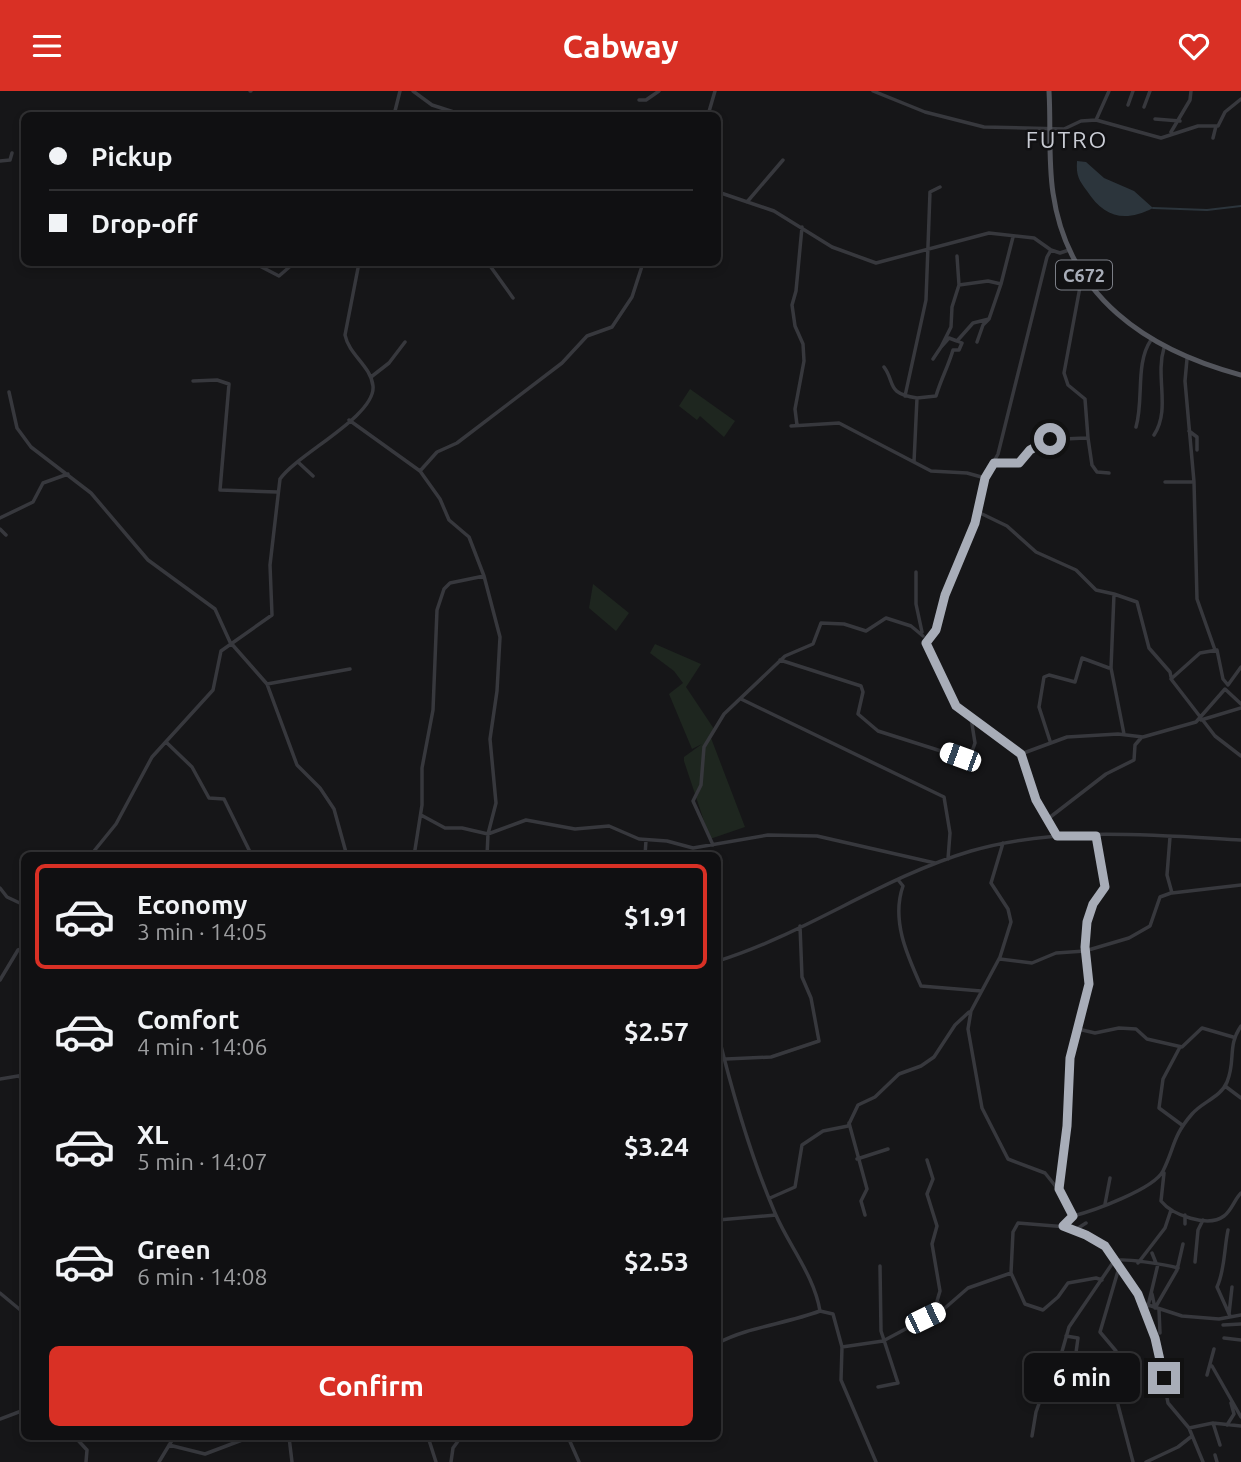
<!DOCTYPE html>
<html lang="en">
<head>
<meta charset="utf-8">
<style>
  body { margin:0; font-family:Ubuntu,sans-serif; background:#19191b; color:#f1f3f6; height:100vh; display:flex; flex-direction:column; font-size:26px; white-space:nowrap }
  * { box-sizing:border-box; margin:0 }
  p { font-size:23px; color:#9c9d9f }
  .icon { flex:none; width:38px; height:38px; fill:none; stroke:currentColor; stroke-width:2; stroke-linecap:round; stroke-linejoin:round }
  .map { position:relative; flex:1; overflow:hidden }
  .details { position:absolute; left:21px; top:761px; width:700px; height:588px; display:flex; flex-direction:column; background:#101012; border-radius:10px; box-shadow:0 4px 10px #0003,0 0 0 2px #303032 }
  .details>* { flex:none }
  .guide { position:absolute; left:21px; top:21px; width:700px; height:154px; border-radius:10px; box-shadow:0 4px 10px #0003,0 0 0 2px #303032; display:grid; align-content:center; height:154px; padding:0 28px; background:#101012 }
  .end { position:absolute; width:32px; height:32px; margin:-16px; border:9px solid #a8adb8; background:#111; box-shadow:0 0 0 4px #111 }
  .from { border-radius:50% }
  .bubble { position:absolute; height:49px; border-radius:10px; background:#101012; box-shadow:0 4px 10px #0003,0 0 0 2px #303032; font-size:23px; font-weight:700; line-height:49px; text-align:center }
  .car { position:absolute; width:21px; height:42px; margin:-21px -10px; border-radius:9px; box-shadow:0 0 5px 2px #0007; background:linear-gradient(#fff 24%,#345 0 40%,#fff 0 76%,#345 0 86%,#fff 0) }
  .guide b { display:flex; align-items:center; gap:24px; height:66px; font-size:26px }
  .guide b+b { border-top:2px solid #303032 }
  .guide i { width:18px; height:18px; background:#f1f3f6 }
  ul { padding:12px 0 0; list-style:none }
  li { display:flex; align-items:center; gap:21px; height:105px; margin:0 14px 10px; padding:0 14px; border:4px solid transparent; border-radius:10px }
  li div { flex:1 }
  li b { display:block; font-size:26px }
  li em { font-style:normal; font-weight:700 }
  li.on { border-color:#d93025 }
  li>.icon { width:63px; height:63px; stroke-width:1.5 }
  .primary-button { display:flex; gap:14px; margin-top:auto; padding:14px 28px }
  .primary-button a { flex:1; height:80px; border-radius:10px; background:#d93025; color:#fff; font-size:28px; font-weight:700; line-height:80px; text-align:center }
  header { display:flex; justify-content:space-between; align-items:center; height:91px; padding:0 28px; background:#d93025; color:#fff; font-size:32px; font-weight:700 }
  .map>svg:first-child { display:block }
  .green { fill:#1e261f }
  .water { fill:#2c353c }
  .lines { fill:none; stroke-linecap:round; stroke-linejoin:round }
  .stream { stroke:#2c353c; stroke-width:2 }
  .minor { stroke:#37383d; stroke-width:3.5 }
  .major { stroke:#53555c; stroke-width:5 }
  .route { stroke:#a8adb8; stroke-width:9 }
  .labels { text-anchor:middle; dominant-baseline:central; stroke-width:5; stroke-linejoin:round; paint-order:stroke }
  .shield { fill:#111113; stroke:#7b7e86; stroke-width:2 }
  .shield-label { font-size:18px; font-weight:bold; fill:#a8adb8 }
  .quarter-label { font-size:23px; letter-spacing:2px; fill:#c9ccd4; stroke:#111113 }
</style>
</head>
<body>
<header><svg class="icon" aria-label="menu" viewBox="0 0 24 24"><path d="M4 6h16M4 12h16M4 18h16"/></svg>Cabway<svg class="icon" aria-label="heart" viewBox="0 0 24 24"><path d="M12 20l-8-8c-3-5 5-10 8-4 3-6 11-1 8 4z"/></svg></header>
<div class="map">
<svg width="1241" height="1371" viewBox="0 0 1241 1371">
  <rect width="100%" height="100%" fill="#161618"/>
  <path class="green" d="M 690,298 L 735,330 L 724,346 L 700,325 L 697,329 L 679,315 Z
    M 593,493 L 629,522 L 616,540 L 589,517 Z
    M 655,553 L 701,573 L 686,596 L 714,638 L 711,647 L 745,736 L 710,748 L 684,670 L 684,666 L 702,653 L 692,658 L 669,603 L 683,592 L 674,580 L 650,562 Z"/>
  <path class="water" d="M 1077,70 L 1086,71 L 1104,87 L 1134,100 L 1153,117 C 1124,132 1104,126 1087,100 C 1079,89 1076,85 1077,70 Z"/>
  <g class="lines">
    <path class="stream" d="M 1153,117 L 1207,119 L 1241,115"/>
    <path class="minor" d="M 250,0 L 251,0
      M 413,0 L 432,14 L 463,24
      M 873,0 L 925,21 L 984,36 L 1064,38 L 1081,30 L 1096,29 L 1161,47 L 1198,35 L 1218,35 L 1225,21 L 1241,8
      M 639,9 L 646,9 L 659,0
      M 1128,14 L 1133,0
      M 1144,16 L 1150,0
      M 394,24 L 400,0
      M 708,24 L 715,0
      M 1155,28 L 1180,30
      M 1096,29 L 1109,0
      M 1171,41 L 1190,9 L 1191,0
      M 1213,47 L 1216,35
      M 0,70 L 10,69 L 12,62
      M 718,101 L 774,120 L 832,156 L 876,172 L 989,142 L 1034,147 L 1051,159
      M 747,111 L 783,69
      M 957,165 L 959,194
      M 254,172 L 279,185 L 294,172
      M 488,172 L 513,207
      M 1001,193 L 1013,146
      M 957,250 L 949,247 L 941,256 L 951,236 L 952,216 L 959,194 L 988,190 L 1001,193 L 989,228
      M 933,268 L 941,256
      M 884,276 C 896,292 885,302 917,307
      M 371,286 L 389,272 L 405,251
      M 193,290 L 217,289 L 229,293 L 220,399 L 277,401
      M 9,301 L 17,337 L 31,356 L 91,402 L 148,469 L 215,518 L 230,551 L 267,593 L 297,674 L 320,697 L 334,718 L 347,765
      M 905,305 L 926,209 L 930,101 L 940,96
      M 349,329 L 420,380 L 440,408 L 449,429 L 469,446 L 484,485 L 500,546 L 497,600 L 490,648 L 496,712 L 488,743 L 487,765
      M 797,334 L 795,318 L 804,270 L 803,253 L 795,235 L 792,214 L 796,200 L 802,136
      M 791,335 L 839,332 L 931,380 L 967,382 L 985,387
      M 1136,336 C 1144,309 1135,272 1151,249
      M 1189,340 L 1197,346 L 1197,359
      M 1154,344 C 1171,318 1155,286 1164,257
      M 1088,347 L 1092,374 L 1097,381 L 1109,382
      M 298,371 L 313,385
      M 914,371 L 917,307 L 936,305 C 941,288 948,276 953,259 L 959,259 L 962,252 L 957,250 L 973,232 L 989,228 L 983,234 L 977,251
      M 994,372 L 1019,372 C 1043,346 1054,348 1088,347 L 1085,308 L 1068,294 L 1064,282 L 1080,196 L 1088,190
      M 420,380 L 437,361 L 457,352 L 562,272 L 587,245 L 612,236 L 632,206 L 643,172
      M 1165,391 L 1194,391 L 1185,290 L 1187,268
      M 1194,391 L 1197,508 L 1215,559
      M 978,421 L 1007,435 L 1036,461 L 1076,479 L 1096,499 L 1114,503 L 1111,577 L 1124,643
      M 0,427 L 33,411 L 43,392 L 68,383
      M 0,438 L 6,444
      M 916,481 L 916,513 L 922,541
      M 1114,503 L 1137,511 L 1149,557 L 1170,581 L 1171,586
      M 926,552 L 936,539 L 945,504 L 975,432 L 985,387 L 998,363 L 1047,166 L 1051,159 L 1060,162 L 1069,159
      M 926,552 L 956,615 L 1021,663 L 1036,709 L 1057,745
      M 780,569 L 861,595 L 863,601 L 858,623 L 878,640 L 963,667 L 970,666 L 975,652 L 971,627
      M 267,593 L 350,578
      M 1228,594 L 1223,588 L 1217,559 L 1200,562 L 1171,588 L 1215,645 L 1241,665
      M 1228,594 L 1241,576
      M 741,608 L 944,706 L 950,742 L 948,768
      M 1201,629 L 1241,617
      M 1050,650 L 1039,616 L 1044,586 L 1049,584 L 1075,591 L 1082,567 L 1109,577
      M 166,651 L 192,676 L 209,707 L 224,708 L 252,765
      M 1021,663 L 1067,646 L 1118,643 L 1143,646 L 1196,631 L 1225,598 L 1241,613
      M 421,724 L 445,737 L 462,737 L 488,743 L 526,729 L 575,738 L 609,735 L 639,748 L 667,750 L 693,757 L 768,744 L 817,745 L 935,772
      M 1049,727 L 1106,683 L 1134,669 L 1135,654 L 1141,647
      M 1170,746 L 1167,784 L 1172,802 L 1241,794
      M 1003,752 L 991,792 L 1008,818 L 1011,831 L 1000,866 L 971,920 L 968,938 L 982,1017 L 1008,1068 L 1045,1082 L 1065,1107 L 1073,1125 L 1065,1135
      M 713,754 L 693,710 L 701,694 L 704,656 L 724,623 L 785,565 L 813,553 L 821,532 L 844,533 L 866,540 L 886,527 L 911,535 L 923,545
      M 90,765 L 116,733 L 152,666 L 213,599 L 221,560 L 272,524 L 270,474 L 280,388 C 297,363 376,325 373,295 C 371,275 349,264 345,244 L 359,172
      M 414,765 L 422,714 L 422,677 L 433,619 L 437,519 L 444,498 L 450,492 L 484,485
      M 645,765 L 646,749
      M 899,790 L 903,795 C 891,829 907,864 921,895 L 981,900
      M 0,797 L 7,806 L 24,814
      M 1000,868 L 1032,872 L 1056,862 L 1085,860 L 1129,847 L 1150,835 L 1160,806 L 1171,802
      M 718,870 C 805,843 883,786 971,760 C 1057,735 1153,744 1241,749
      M 0,889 L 18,859 L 24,857
      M 1078,938 L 1095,942 L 1119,937 L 1136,938 L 1147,948 L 1182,956 L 1202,937 L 1233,946
      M 718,943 C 733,1004 750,1064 775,1122 C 789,1155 814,1184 820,1220 L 833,1223 L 842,1256 L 841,1289 L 876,1371
      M 1180,956 L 1163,988 L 1159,1017 L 1182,1034
      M 726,968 L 771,966 L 819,950 L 811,907 L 802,886 L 800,835
      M 20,985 L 24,1002
      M 0,988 L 24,984
      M 1225,995 L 1241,1007
      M 849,1032 L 867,1098 L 861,1110 L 865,1124
      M 857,1068 L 888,1058
      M 927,1069 L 933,1088 L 927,1103 L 937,1135 L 932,1153 L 940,1200 L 937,1210 L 943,1218
      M 1164,1082 L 1161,1110 C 1172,1124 1208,1137 1224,1125 C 1232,1119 1234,1109 1241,1102
      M 1059,1097 L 1067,1035 L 1070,967 L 1089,893 L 1085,856 L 1087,831 L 1093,813 L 1105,796 L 1096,745
      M 770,1107 L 795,1096 L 802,1054 L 823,1040 L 848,1035 L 858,1014 L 875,1006 L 899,983 L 921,975 L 934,966 L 955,934 L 969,921
      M 1105,1113 L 1110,1087
      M 1185,1124 L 1185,1133
      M 1073,1125 C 1093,1120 1154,1098 1163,1080 C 1175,1056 1172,1046 1192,1023 C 1202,1011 1221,1006 1227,991 C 1236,970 1227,955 1241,935
      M 718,1129 L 776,1124
      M 1075,1139 L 1086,1132
      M 1228,1139 C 1224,1158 1225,1179 1217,1196 L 1230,1225
      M 1152,1162 L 1156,1172
      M 1195,1171 L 1198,1139 L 1203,1129
      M 1138,1172 L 1165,1137 L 1171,1119
      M 1118,1180 L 1100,1241 L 1116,1260 L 1118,1314 L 1133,1371
      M 1011,1182 L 1025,1213 L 1043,1219 L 1058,1206 L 1068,1192 L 1096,1187 L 1102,1189
      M 0,1202 L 24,1222
      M 1152,1203 L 1155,1217
      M 1142,1212 L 1182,1225 L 1219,1228 L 1241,1224
      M 1148,1215 L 1158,1173
      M 1155,1217 L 1177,1179 L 1183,1153
      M 1159,1219 L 1160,1242
      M 1229,1223 L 1232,1196
      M 1223,1234 L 1241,1233
      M 1066,1245 L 1078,1247 L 1075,1269 L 1079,1277 L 1078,1289
      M 1224,1247 L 1241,1249
      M 718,1252 C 748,1236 785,1233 820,1220
      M 842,1256 L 883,1250 L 945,1217 L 968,1197 L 1011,1182 L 1013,1141 L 1018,1132 L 1067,1136 L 1094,1148 L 1108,1159 L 1140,1207 L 1156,1249 L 1168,1312 L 1189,1337 L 1203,1371
      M 1212,1275 L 1241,1326
      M 1207,1284 L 1214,1258
      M 878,1296 L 898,1292 L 881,1240 L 880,1175
      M 0,1328 L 24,1319
      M 1213,1332 L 1220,1354
      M 1227,1334 L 1234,1323 L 1231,1312
      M 1189,1337 L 1213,1332 L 1241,1335
      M 1032,1345 L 1036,1321 L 1053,1273 L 1061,1264 L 1069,1236 L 1114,1170 C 1121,1166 1167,1174 1178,1177
      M 75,1346 L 87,1359 L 86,1371
      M 289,1346 L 292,1371
      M 428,1346 L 436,1371
      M 568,1346 L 579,1371
      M 169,1354 L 205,1363 L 250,1346
      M 1215,1364 L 1217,1371
      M 159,1371 L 174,1346
      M 451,1371 L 453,1357 L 461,1346
      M 1146,1371 L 1178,1356 L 1192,1345"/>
    <path class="major" d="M 1049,0 C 1051,34 1048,69 1053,102 C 1068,206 1147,259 1241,284"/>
  </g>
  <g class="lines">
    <path class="route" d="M 1050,348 L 1030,359 L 1019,372 L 994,372 L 985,387 L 975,432 L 945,504 L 936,539 L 926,552 L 956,615 L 1021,663 L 1036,709 L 1057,745 L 1096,745 L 1105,796 L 1093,813 L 1087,831 L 1085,856 L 1089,893 L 1070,967 L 1067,1035 L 1059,1098 L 1073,1125 L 1063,1135 L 1086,1144 L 1105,1155 L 1138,1203 L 1155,1247 L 1164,1287"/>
  </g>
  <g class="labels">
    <rect class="shield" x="1056" y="169.5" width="56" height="29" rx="5"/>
    <g class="shield-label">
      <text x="1084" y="184">C672</text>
    </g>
    <g class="quarter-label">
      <text x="1067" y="48">FUTRO</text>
    </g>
  </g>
</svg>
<i class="end from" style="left:1050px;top:348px"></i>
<i class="end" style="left:1164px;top:1287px"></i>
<div class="bubble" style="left:1024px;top:1262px;width:116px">6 min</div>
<i class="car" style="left:960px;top:666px;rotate:290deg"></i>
<i class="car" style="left:925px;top:1227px;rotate:64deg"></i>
<div class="guide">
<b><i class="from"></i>Pickup</b>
<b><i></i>Drop-off</b>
</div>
<section class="details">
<ul>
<li class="on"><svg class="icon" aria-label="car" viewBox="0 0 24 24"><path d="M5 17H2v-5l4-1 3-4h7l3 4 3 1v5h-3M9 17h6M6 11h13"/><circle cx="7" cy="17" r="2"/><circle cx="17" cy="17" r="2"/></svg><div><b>Economy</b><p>3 min · 14:05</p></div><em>$1.91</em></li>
<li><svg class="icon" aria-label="car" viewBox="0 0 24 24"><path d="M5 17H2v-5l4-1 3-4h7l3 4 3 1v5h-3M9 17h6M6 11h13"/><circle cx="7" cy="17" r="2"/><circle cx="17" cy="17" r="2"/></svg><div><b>Comfort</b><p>4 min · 14:06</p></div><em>$2.57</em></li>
<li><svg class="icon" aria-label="car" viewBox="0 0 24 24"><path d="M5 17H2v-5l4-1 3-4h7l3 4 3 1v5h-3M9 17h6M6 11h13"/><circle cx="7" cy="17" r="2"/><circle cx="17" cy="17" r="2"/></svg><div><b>XL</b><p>5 min · 14:07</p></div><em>$3.24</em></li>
<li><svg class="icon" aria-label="car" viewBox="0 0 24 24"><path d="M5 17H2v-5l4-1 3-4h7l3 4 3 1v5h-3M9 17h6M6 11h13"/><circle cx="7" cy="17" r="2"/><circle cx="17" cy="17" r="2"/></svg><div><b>Green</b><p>6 min · 14:08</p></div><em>$2.53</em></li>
</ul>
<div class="primary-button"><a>Confirm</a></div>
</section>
</div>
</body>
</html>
